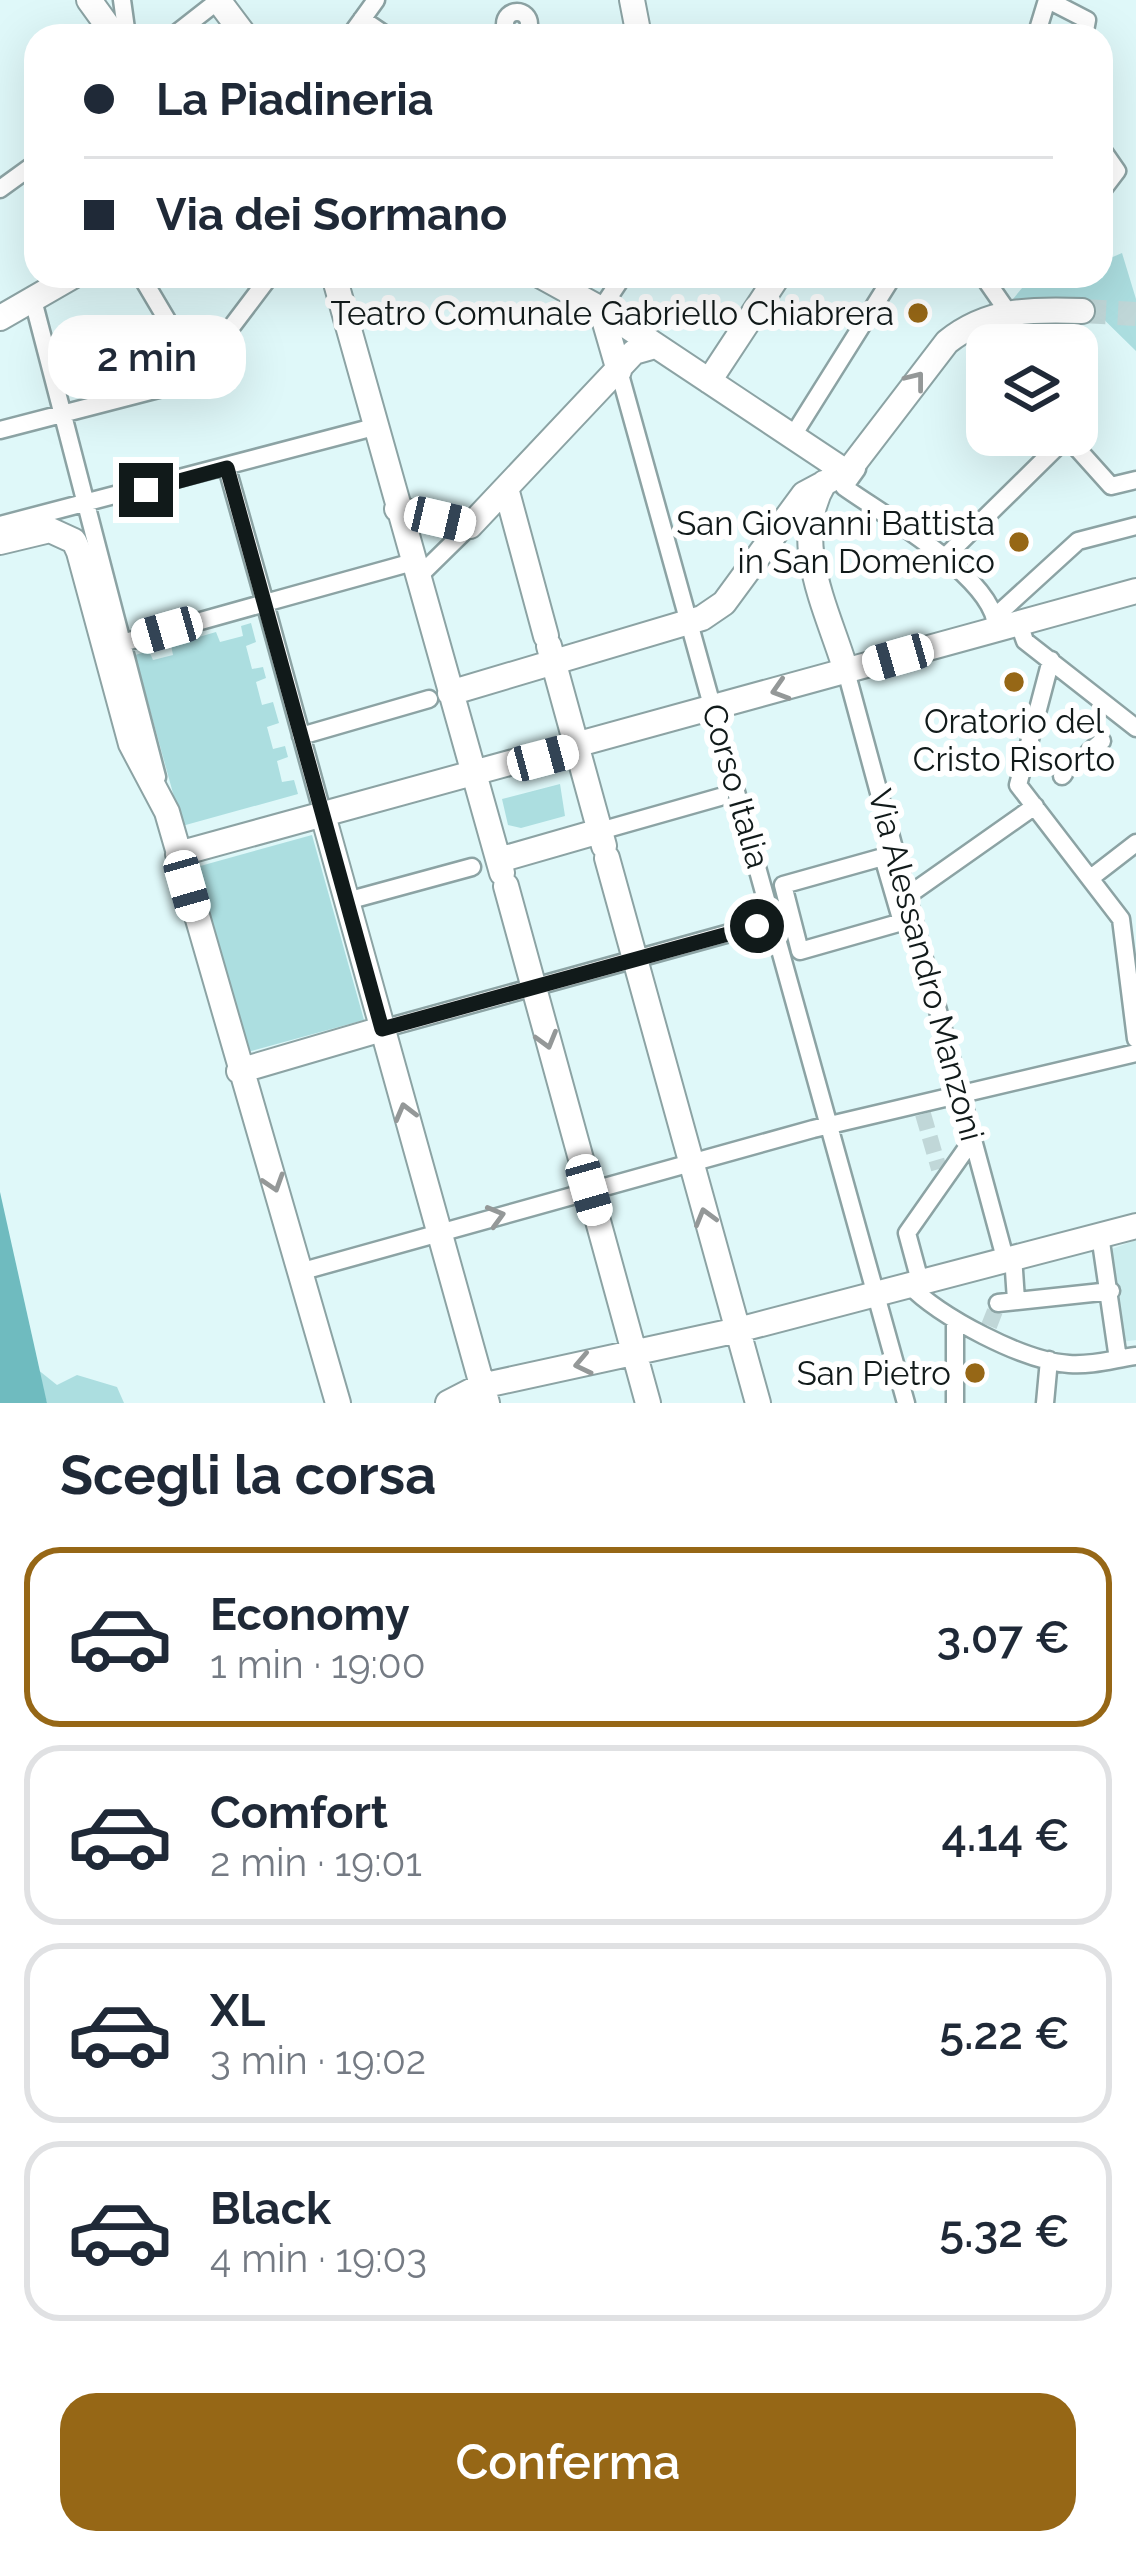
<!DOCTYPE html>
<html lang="it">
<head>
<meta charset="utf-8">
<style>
  body { margin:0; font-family:Raleway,sans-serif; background:#f2f2f3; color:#1f2937; height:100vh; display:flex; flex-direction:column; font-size:45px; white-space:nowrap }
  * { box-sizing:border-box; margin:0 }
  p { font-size:39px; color:#747a83 }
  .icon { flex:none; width:66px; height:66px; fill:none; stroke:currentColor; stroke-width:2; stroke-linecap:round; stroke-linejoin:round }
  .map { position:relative; height:1403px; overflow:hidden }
  .sheet { display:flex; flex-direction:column; background:#fff; flex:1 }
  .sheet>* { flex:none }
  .top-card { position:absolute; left:24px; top:24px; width:1089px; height:264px; border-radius:36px; box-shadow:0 12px 48px #0002; display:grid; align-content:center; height:264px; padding:0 60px; background:#fff }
  .fabs { position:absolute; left:966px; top:324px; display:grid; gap:24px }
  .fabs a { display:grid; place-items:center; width:132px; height:132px; border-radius:24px; background:#fff; box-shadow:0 12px 48px #0002; font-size:60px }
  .end { position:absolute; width:54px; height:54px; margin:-27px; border:15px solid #111a1a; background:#fff; box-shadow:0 0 0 6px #fff }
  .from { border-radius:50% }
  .bubble { position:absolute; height:84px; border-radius:36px; background:#fff; box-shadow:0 12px 48px #0002; font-size:39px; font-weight:600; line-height:84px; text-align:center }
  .car { position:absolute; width:36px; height:72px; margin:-36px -18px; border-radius:15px; box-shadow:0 0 9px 3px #0007; background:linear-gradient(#fff 24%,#345 0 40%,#fff 0 76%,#345 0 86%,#fff 0) }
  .top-card b { display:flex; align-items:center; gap:42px; height:114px; font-size:45px }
  .top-card b+b { border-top:3px solid #e0e1e3 }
  .top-card i { width:30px; height:30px; background:#1f2937 }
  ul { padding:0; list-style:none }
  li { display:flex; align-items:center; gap:36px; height:180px; margin:0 24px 18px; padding:0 36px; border:6px solid #e0e1e3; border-radius:36px }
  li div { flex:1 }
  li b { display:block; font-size:45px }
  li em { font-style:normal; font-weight:600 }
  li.current { border-color:#966716 }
  li>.icon { width:108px; height:108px; stroke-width:1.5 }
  h2 { padding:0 60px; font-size:54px; line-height:144px }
  .cta { display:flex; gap:24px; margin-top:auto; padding:24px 60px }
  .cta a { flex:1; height:138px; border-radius:36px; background:#966716; color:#fff; font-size:48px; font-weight:600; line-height:138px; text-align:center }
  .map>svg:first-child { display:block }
  .built { fill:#cceeef }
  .green { fill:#acdee0 }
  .water { fill:#6fbbbf }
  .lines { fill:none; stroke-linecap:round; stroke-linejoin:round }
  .street-tunnel { stroke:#c0d7d8; stroke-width:16; stroke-dasharray:16 8; stroke-linecap:butt }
  .secondary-tunnel { stroke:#c0d7d8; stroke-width:24; stroke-dasharray:24 12; stroke-linecap:butt }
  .street-casing { stroke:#8ca3a4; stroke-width:21 }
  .secondary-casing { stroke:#8ca3a4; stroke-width:28 }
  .street { stroke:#fff; stroke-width:16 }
  .secondary { stroke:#fff; stroke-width:24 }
  .oneway { stroke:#949898 }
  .route { stroke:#111a1a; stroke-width:15 }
  .poi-dot { fill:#966716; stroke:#fff; stroke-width:4.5 }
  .labels { text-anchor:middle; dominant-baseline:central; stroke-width:12; stroke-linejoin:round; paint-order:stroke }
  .poi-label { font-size:33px; fill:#111a1a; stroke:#fff; text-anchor:end }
  .street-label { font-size:33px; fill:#111a1a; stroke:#fff }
</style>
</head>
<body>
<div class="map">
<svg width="1136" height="1403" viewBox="0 0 1136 1403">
  <rect width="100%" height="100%" fill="#dff8f9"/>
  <path class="built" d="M 1136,1240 L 1136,1340 L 1121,1342 L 1109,1250 Z"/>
  <path class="green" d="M 1122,253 L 1136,299 L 1136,351 L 1084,300 L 1013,299 L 1032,276 L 1101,276 L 1101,262 Z
    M 251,623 L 256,642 L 246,646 L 252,669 L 263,667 L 266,678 L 256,682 L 262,705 L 273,702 L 279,723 L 267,727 L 273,749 L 285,746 L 288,757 L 277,761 L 282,782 L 294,780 L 298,794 L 182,826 L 135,655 L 149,651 L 153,660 L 173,655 L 171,645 L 216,632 L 220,642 L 243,636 L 241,626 Z
    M 560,784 L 565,816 L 521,828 L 508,825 L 502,799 Z
    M 312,835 L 364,1020 L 244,1053 L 193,868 Z
    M 37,1369 L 57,1385 L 77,1375 L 117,1387 L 124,1403 L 47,1403 Z"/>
  <path class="water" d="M 0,1192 L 47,1403 L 0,1403 Z"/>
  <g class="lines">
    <path class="street-tunnel" d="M 1064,774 L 1089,752
      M 923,1114 L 939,1169
      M 989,1326 L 998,1303"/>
    <path class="secondary-tunnel" d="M 1082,311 L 1136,314"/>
    <g class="street-casing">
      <path id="street" d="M 122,0 L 127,36
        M 1048,0 L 1087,20 L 1084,36
        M505 24a12 12 0 1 1 24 0a12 12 0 1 1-24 0Z
        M 362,19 L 387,36
        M 173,36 L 219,0
        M 350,36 L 376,0
        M 1036,36 L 1047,0
        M 1101,148 L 1117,171 L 1101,192
        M 0,189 L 36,163
        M 141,276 L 186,352
        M 983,276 L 1008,312
        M 33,300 L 157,777
        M 601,309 L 623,276
        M 186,352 L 197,357 L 214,350 L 270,276
        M 619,371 L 906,1403
        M 0,430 L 170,386 L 183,373 L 186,352
        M 792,437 L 893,276
        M 1067,437 L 1111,486 L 1136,480
        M 227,468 L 265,603 L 413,562
        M 857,469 L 844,487 C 883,515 999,580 996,630
        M 0,525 L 374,427
        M 944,558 L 1069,435
        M 417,578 L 470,526
        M 997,615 L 1078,541 L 1136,526
        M 1019,624 L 1025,641 L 1136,728
        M 122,643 L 265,603 L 323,815
        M 1051,660 L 1018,785 L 1121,919 L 1136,1039
        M 846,671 L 1005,1258
        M 301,736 L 429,699
        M 1089,752 L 1102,741
        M 1062,776 L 1064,774
        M 600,831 L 720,797
        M 883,857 L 902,922 L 800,951 L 783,885 Z
        M 1092,877 L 1136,843
        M 903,899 L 1035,806
        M 347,901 L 472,867
        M 382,1029 L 773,921
        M 1100,1235 L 1118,1359
        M 1013,1256 L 1016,1300
        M 303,1271 L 813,1129 L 1136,1053
        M 920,1281 L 907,1233 L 973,1139
        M 908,1284 C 940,1317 1023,1361 1069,1364 C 1092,1366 1114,1359 1136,1356
        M 998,1303 L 1111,1291
        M 955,1403 L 955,1320
        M 1045,1403 L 1049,1360"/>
    </g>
    <g class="secondary-casing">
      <path id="secondary" d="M 89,0 L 115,36
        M 218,0 L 245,36
        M 632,0 L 639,36
        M 334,276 L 502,873
        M 541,276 L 601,309 L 846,472
        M 601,309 L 619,371
        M 0,318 L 73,276
        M 709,381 L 778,276
        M 824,483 C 789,541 829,613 846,671
        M 507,492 L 546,636
        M 397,509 L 470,526 L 634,352 L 655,346
        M 0,542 L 50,530 L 74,541 L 79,552 L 131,744 L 167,812 L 338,1403
        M 549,646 L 604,846
        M 450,693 L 702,618 L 724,603 L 804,494 L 849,470 L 947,342 C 988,309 1032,309 1082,311
        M 323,815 L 487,1403
        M 178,854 L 1136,591
        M 607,858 L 758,1403
        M 499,860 L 600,831
        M 506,886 L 648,1403
        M 239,1071 L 382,1029
        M 448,1403 L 481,1386 L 738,1330 L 1136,1226"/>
    </g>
    <use href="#street" class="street"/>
    <use href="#secondary" class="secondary"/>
  </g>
  <defs><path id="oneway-chevron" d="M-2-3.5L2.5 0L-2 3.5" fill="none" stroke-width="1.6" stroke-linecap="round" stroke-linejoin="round" transform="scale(3)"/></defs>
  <g class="oneway">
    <use href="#oneway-chevron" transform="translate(916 380) rotate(-52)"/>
    <use href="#oneway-chevron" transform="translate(780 690) rotate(163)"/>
    <use href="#oneway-chevron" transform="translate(547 1040) rotate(74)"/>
    <use href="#oneway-chevron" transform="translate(405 1112) rotate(-105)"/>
    <use href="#oneway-chevron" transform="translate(274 1183) rotate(72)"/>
    <use href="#oneway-chevron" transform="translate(496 1216) rotate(-16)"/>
    <use href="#oneway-chevron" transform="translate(705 1217) rotate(-106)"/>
    <use href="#oneway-chevron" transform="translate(583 1364) rotate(168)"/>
  </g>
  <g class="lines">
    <path class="route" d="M 146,490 L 227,468 L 382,1029 L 757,926"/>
  </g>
  <g class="poi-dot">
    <circle cx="918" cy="313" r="12"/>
    <circle cx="1019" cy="542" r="12"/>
    <circle cx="1014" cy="682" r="12"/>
    <circle cx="975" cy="1373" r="12"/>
  </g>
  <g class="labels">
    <g class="poi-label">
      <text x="894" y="313">Teatro Comunale Gabriello Chiabrera</text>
      <text x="995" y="523">San Giovanni Battista<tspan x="995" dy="38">in San Domenico</tspan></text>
      <text x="1014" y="721" text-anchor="middle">Oratorio del<tspan x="1014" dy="38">Cristo Risorto</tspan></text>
      <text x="951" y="1373">San Pietro</text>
    </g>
    <g class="street-label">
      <text transform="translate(736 786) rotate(74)">Corso Italia</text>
      <text transform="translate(926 965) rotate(75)">Via Alessandro Manzoni</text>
    </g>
  </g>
</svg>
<div class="fabs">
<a><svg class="icon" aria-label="layers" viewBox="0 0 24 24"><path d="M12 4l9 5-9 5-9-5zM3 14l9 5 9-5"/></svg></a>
</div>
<i class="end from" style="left:757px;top:926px"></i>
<i class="end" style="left:146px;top:490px"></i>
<div class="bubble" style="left:48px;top:315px;width:198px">2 min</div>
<i class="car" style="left:440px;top:519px;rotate:103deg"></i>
<i class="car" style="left:167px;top:630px;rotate:254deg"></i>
<i class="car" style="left:898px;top:657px;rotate:254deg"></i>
<i class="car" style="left:543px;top:758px;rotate:75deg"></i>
<i class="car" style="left:187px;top:886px;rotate:164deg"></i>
<i class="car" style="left:589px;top:1190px;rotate:164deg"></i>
<div class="top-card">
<b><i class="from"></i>La Piadineria</b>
<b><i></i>Via dei Sormano</b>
</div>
</div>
<section class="sheet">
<h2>Scegli la corsa</h2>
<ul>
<li class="current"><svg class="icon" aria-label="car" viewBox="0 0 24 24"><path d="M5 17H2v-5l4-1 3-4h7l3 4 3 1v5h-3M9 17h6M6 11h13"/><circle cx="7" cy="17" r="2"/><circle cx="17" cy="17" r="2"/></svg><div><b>Economy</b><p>1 min · 19:00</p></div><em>3.07 €</em></li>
<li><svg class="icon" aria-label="car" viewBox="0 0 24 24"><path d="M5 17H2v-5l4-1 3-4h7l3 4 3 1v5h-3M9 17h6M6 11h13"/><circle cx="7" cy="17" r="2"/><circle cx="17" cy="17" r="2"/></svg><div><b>Comfort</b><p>2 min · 19:01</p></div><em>4.14 €</em></li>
<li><svg class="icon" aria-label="car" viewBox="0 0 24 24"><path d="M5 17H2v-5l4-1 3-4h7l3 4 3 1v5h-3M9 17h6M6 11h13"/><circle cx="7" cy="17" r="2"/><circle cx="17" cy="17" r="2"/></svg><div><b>XL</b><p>3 min · 19:02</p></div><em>5.22 €</em></li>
<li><svg class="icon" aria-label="car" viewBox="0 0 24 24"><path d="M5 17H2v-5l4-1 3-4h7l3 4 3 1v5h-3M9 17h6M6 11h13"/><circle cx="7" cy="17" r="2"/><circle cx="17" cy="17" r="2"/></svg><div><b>Black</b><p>4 min · 19:03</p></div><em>5.32 €</em></li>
</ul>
<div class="cta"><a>Conferma</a></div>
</section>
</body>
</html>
